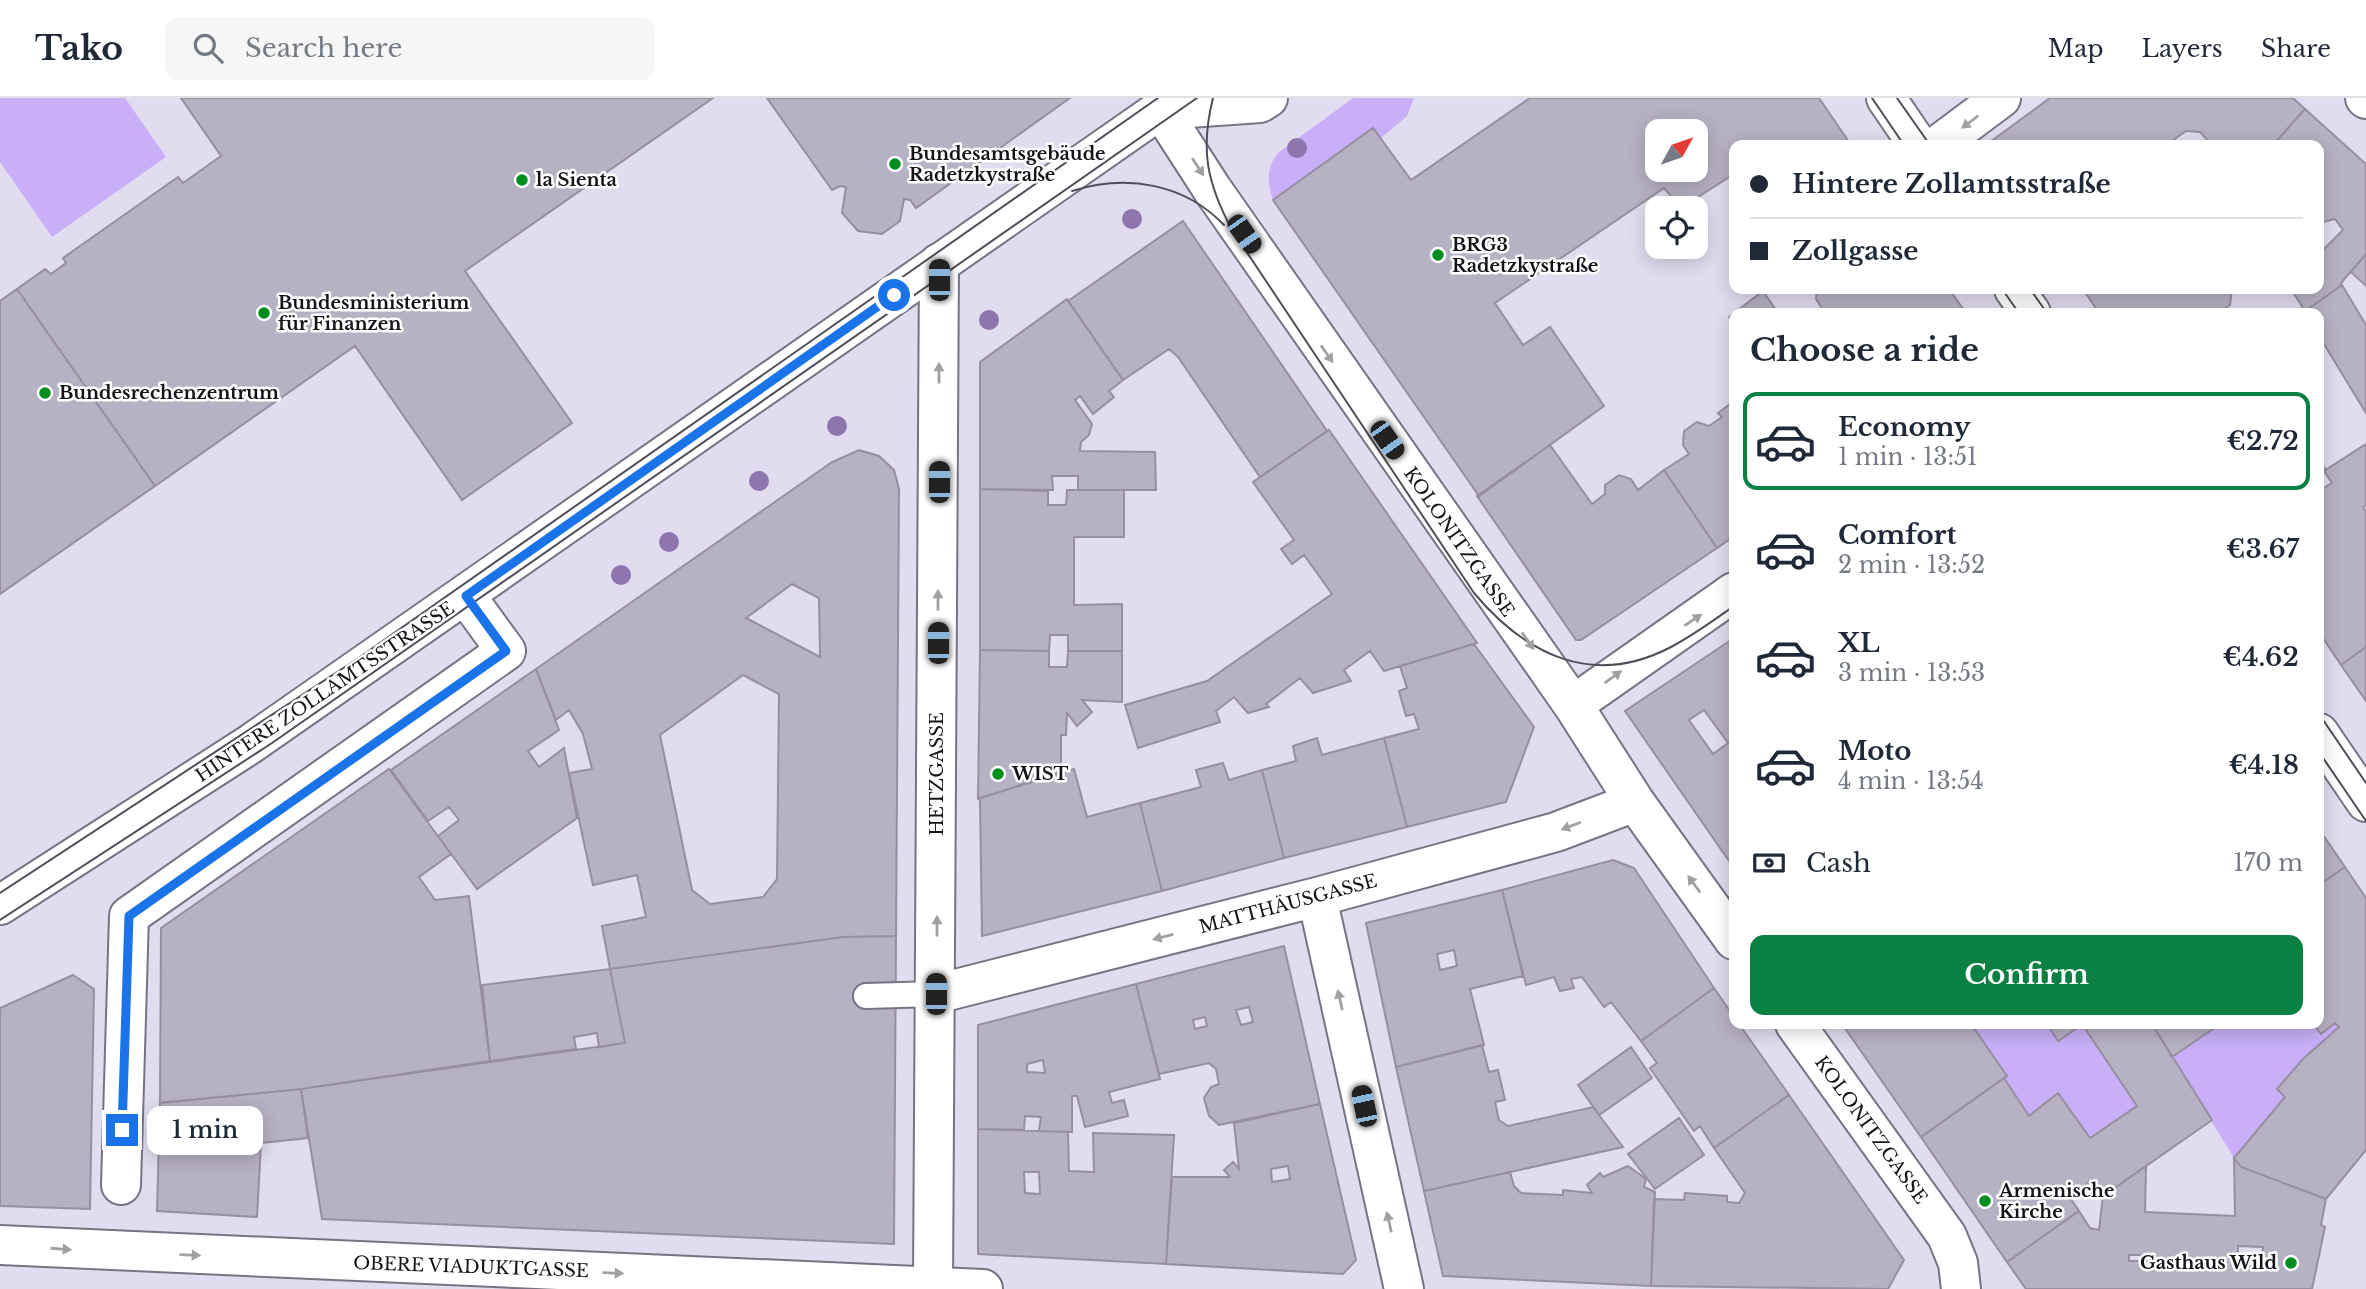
<!DOCTYPE html>
<html lang="en">
<head>
<meta charset="utf-8">
<style>
  body { margin:0; font-family:"Libre Baskerville",serif; background:#f6f6f7; color:#1f2937; height:100vh; display:flex; flex-direction:column; font-size:26px; white-space:nowrap }
  * { box-sizing:border-box; margin:0 }
  p { font-size:23px; color:#747a83 }
  .icon { flex:none; width:38px; height:38px; fill:none; stroke:currentColor; stroke-width:2; stroke-linecap:round; stroke-linejoin:round }
  .map { position:relative; flex:1; overflow:hidden }
  .sheet { position:absolute; left:1729px; top:210px; width:595px; height:721px; display:flex; flex-direction:column; background:#fff; border-radius:14px; box-shadow:0 4px 18px #0003 }
  .sheet>* { flex:none }
  .top-card { position:absolute; left:1729px; top:42px; width:595px; height:154px; border-radius:14px; box-shadow:0 4px 18px #0003; display:grid; align-content:center; height:154px; padding:0 21px; background:#fff }
  .needle { width:46px; rotate:50deg }
  .fabs { position:absolute; left:1645px; top:21px; display:grid; gap:14px }
  .fabs a { display:grid; place-items:center; width:63px; height:63px; border-radius:14px; background:#fff; box-shadow:0 4px 18px #0003; font-size:35px }
  .end { position:absolute; width:32px; height:32px; margin:-16px; border:9px solid #1a73e8; background:#fff; box-shadow:0 0 0 4px #fff }
  .from { border-radius:50% }
  .bubble { position:absolute; height:49px; border-radius:14px; background:#fff; box-shadow:0 4px 18px #0003; font-size:23px; font-weight:600; line-height:49px; text-align:center }
  .car { position:absolute; width:21px; height:42px; margin:-21px -10px; border-radius:9px; box-shadow:0 0 5px 2px #0007; background:linear-gradient(#222 24%,#8ab4d8 0 40%,#222 0 76%,#8ab4d8 0 86%,#222 0) }
  .top-card b { display:flex; align-items:center; gap:24px; height:66px; font-size:26px }
  .top-card b+b { border-top:2px solid #e0e1e3 }
  .top-card i { width:18px; height:18px; background:#1f2937 }
  ul { padding:0; list-style:none }
  li { display:flex; align-items:center; gap:21px; height:98px; margin:0 14px 10px; padding:0 7px; border:4px solid transparent; border-radius:14px }
  li div { flex:1 }
  li b { display:block; font-size:26px }
  li em { font-style:normal; font-weight:600 }
  li.on { border-color:#0b8043 }
  li>.icon { width:63px; height:63px; stroke-width:1.5 }
  h2 { padding:0 21px; font-size:32px; line-height:84px }
  .pay { display:flex; align-items:center; gap:18px; height:77px; padding:0 21px; font-size:26px }
  .pay p { margin-inline-start:auto }
  .action { display:flex; gap:14px; margin-top:auto; padding:14px 21px }
  .action a { flex:1; height:80px; border-radius:14px; background:#0b8043; color:#fff; font-size:28px; font-weight:600; line-height:80px; text-align:center }
  header { display:flex; align-items:center; gap:42px; box-sizing:border-box; height:98px; padding:0 35px; background:#fff; border-bottom:2px solid #e0e1e3 }
  header strong { font-size:33px }
  nav { display:flex; gap:38px; margin-inline-start:auto; font-size:24px }
  .search { width:490px; height:63px; background:#f6f6f7; display:flex; align-items:center; gap:18px; box-sizing:border-box; padding:0 24px; border-radius:14px; color:#747a83; font-size:26px }
  .map>svg:first-child { display:block }
  .green { fill:#c8aff7 }
  .building { fill:#b7b1c4; stroke:#958fa1; stroke-width:2; fill-rule:evenodd }
  .lines { fill:none; stroke-linecap:round; stroke-linejoin:round }
  .service-casing { stroke:#787284; stroke-width:28 }
  .minor-casing { stroke:#787284; stroke-width:42 }
  .tertiary-casing { stroke:#787284; stroke-width:42 }
  .service { stroke:#fff; stroke-width:24 }
  .minor { stroke:#fff; stroke-width:38 }
  .tertiary { stroke:#fff; stroke-width:38 }
  .tram { stroke:#524e59; stroke-width:2 }
  .tree { fill:#8d75ad }
  .oneway { fill:#a1a0a3 }
  .route { stroke:#1a73e8; stroke-width:9 }
  .poi-dot { fill:#008e1f; stroke:#fff; stroke-width:2.5 }
  .labels { text-anchor:middle; dominant-baseline:central; stroke-width:5; stroke-linejoin:round; paint-order:stroke }
  .poi-label { font-size:18px; font-weight:bold; fill:#151219; stroke:#fff; text-anchor:start }
  .street-label { font-size:18px; fill:#151219; stroke:#fff }
</style>
</head>
<body>
<header>
<strong>Tako</strong>
<div class="search"><svg class="icon" aria-label="search" viewBox="0 0 24 24"><circle cx="10" cy="10" r="6"/><path d="M15 15l6 6"/></svg>Search here</div>
<nav><a>Map</a><a>Layers</a><a>Share</a></nav>
</header>
<div class="map">
<svg width="2366" height="1191" viewBox="0 0 2366 1191">
  <rect width="100%" height="100%" fill="#e2dcf0"/>
  <path class="green" d="M 0,0 L 125,0 L 166,59 L 52,139 L 0,64 Z
    M 1353,0 L 1414,0 L 1407,18 L 1380,41 L 1372,31 L 1273,102 C 1267,84 1266,70 1278,55 Z
    M 2335,925 L 2339,929 L 2303,961 L 2277,990 L 2285,999 L 2234,1060 L 2172,959 L 2220,926 L 2313,926 L 2321,936 Z
    M 1971,926 L 2047,926 L 2058,943 L 2082,926 L 2137,1008 L 2090,1040 L 2058,995 L 2029,1018 Z"/>
  <path class="building" d="M 181,0 L 713,0 L 465,173 L 572,325 L 462,402 L 355,248 L 155,388 L 17,191 L 45,171 L 51,176 L 66,165 L 63,160 L 178,79 L 183,85 L 221,58 Z
    M 767,0 L 1070,0 L 916,110 L 910,102 L 904,101 L 900,123 L 882,136 L 858,133 L 842,115 L 846,89 L 840,88 L 832,92 Z
    M 1530,0 L 1819,0 L 1851,47 L 1734,47 L 1734,76 L 1681,110 L 1664,90 L 1495,205 L 1523,247 L 1550,229 L 1604,308 L 1479,398 L 1273,102 L 1373,30 L 1411,82 ZM 1657,33 L 1696,33 L 1696,72 L 1657,72 Z
    M 2050,0 L 2293,0 L 2305,11 L 2273,47 L 2212,47 L 2200,34 L 2186,33 L 2166,47 L 1986,47 Z
    M 2305,11 L 2366,66 L 2366,156 L 2341,185 L 2342,187 L 2305,213 L 2291,191 L 2319,191 L 2319,150 L 2321,154 L 2343,132 L 2335,121 L 2319,125 L 2319,47 L 2273,47 Z
    M 1183,123 L 1327,333 L 1260,379 L 1178,259 L 1169,251 L 1123,282 L 1068,203 Z
    M 2366,156 L 2366,188 L 2351,174 Z
    M 2342,187 L 2366,227 L 2366,315 L 2319,238 L 2319,215 L 2304,214 Z
    M 17,191 L 155,388 L 0,496 L 0,203 Z
    M 1817,191 L 1949,191 L 1966,215 L 1825,215 L 1816,201 Z
    M 2089,191 L 2232,191 L 2230,207 L 2219,215 L 2099,215 L 2085,194 Z
    M 1763,193 L 1778,215 L 1734,215 L 1734,227 L 1729,219 Z
    M 1067,201 L 1123,282 L 1109,293 L 1114,299 L 1093,316 L 1080,298 L 1075,302 L 1092,326 L 1089,337 L 1081,344 L 1080,353 L 1155,354 L 1156,392 L 1078,392 L 1078,378 L 1052,378 L 1053,392 L 980,391 L 980,264 Z
    M 1730,306 L 1734,311 L 1734,438 L 1717,450 L 1664,372 L 1689,356 L 1683,347 L 1684,333 L 1697,324 L 1709,328 L 1722,319 L 1718,315 Z
    M 1329,332 L 1477,545 L 1384,573 L 1370,553 L 1344,572 L 1351,583 L 1313,595 L 1300,580 L 1266,606 L 1269,609 L 1248,615 L 1234,599 L 1216,613 L 1220,624 L 1138,650 L 1125,607 L 1207,583 L 1332,496 L 1304,457 L 1292,466 L 1281,451 L 1294,442 L 1253,384 Z
    M 2366,346 L 2366,407 L 2363,409 L 2366,414 L 2366,549 L 2341,567 L 2319,534 L 2319,393 L 2332,385 L 2324,373 Z
    M 1550,347 L 1592,406 L 1605,396 L 1605,387 L 1619,377 L 1631,381 L 1638,392 L 1664,372 L 1717,450 L 1581,542 L 1576,542 L 1477,398 Z
    M 859,352 L 879,358 L 894,372 L 899,391 L 896,838 L 843,839 L 610,871 L 602,828 L 646,819 L 637,777 L 593,787 L 569,675 L 592,671 L 583,636 L 569,612 L 556,622 L 536,571 L 832,364 ZM 792,486 L 819,500 L 820,559 L 746,520 ZM 743,577 L 779,596 L 777,781 L 763,799 L 710,806 L 692,792 L 660,637 Z
    M 2319,362 L 2326,372 L 2319,377 Z
    M 980,391 L 1048,393 L 1048,407 L 1066,407 L 1067,392 L 1124,392 L 1124,439 L 1074,439 L 1074,507 L 1122,506 L 1122,553 L 1068,553 L 1068,537 L 1050,537 L 1049,553 L 980,552 Z
    M 1734,540 L 1734,760 L 1729,763 L 1625,613 ZM 1704,612 L 1728,645 L 1713,656 L 1689,622 Z
    M 1474,546 L 1534,629 L 1506,704 L 1407,729 L 1384,640 L 1419,631 L 1414,616 L 1406,618 L 1399,593 L 1407,590 L 1400,568 Z
    M 2366,549 L 2366,603 L 2341,567 Z
    M 980,552 L 1049,553 L 1049,569 L 1067,569 L 1068,553 L 1122,553 L 1122,604 L 1082,602 L 1092,614 L 1077,628 L 1067,615 L 1066,637 L 1061,637 L 1061,674 L 978,701 Z
    M 536,571 L 559,632 L 528,653 L 539,669 L 564,650 L 577,720 L 477,791 L 438,738 L 459,722 L 449,709 L 428,723 L 391,672 Z
    M 1317,640 L 1322,657 L 1384,640 L 1407,729 L 1284,760 L 1262,672 L 1296,663 L 1293,648 Z
    M 1223,665 L 1229,682 L 1262,672 L 1284,760 L 1162,793 L 1140,705 L 1201,689 L 1196,672 Z
    M 389,671 L 451,756 L 419,779 L 435,802 L 469,798 L 490,963 L 301,991 L 160,1005 L 161,830 Z
    M 1074,671 L 1087,719 L 1140,705 L 1162,793 L 982,838 L 980,700 Z
    M 2319,731 L 2345,769 L 2319,787 Z
    M 1613,762 L 1634,770 L 1714,890 L 1641,943 L 1611,904 L 1604,909 L 1582,879 L 1571,881 L 1574,890 L 1560,893 L 1554,879 L 1526,887 L 1502,792 Z
    M 2345,769 L 2366,800 L 2366,1052 L 2326,1101 L 2241,1069 L 2234,1060 L 2285,999 L 2277,991 L 2303,961 L 2339,929 L 2335,925 L 2321,936 L 2313,926 L 2319,926 L 2319,787 Z
    M 1502,792 L 1523,878 L 1470,891 L 1484,947 L 1396,969 L 1366,825 ZM 1454,852 L 1457,868 L 1440,872 L 1437,856 Z
    M 896,838 L 894,1146 L 322,1121 L 301,991 L 625,945 L 610,871 L 843,839 Z
    M 1284,848 L 1320,1006 L 1219,1027 L 1209,1018 L 1204,1000 L 1211,989 L 1219,986 L 1216,971 L 1209,965 L 1159,976 L 1136,886 ZM 1249,909 L 1253,924 L 1241,927 L 1236,912 ZM 1205,919 L 1207,928 L 1195,931 L 1193,922 Z
    M 610,871 L 625,945 L 599,949 L 597,935 L 574,939 L 576,951 L 490,963 L 482,887 Z
    M 73,877 L 94,891 L 90,1111 L 0,1108 L 0,910 Z
    M 1136,886 L 1160,981 L 1109,994 L 1112,1005 L 1124,1002 L 1128,1018 L 1085,1029 L 1077,998 L 1072,998 L 1072,1034 L 1039,1033 L 1041,1019 L 1025,1018 L 1024,1032 L 978,1031 L 978,927 ZM 1043,962 L 1045,975 L 1027,974 L 1027,966 Z
    M 1714,890 L 1734,919 L 1734,926 L 1739,926 L 1789,997 L 1714,1050 L 1700,1028 L 1694,1033 L 1650,970 L 1657,965 L 1641,943 Z
    M 1842,926 L 1971,926 L 2007,978 L 1921,1039 Z
    M 2047,926 L 2083,926 L 2058,943 Z
    M 2082,926 L 2152,926 L 2212,1022 L 2103,1098 L 2092,1083 L 2069,1098 L 2079,1113 L 2007,1164 L 1921,1039 L 2004,980 L 2029,1018 L 2058,995 L 2090,1040 L 2137,1008 Z
    M 2152,926 L 2220,926 L 2172,959 Z
    M 1482,947 L 1489,974 L 1498,972 L 1505,1002 L 1495,1004 L 1499,1022 L 1508,1028 L 1593,1009 L 1623,1049 L 1424,1093 L 1396,969 Z
    M 1631,949 L 1652,980 L 1599,1017 L 1578,987 Z
    M 301,991 L 308,1040 L 261,1045 L 257,1119 L 157,1113 L 160,1005 Z
    M 1789,997 L 1904,1162 L 1888,1191 L 1651,1188 L 1654,1101 L 1684,1102 L 1685,1095 L 1727,1098 L 1727,1104 L 1739,1105 L 1745,1095 L 1714,1050 Z
    M 1320,1006 L 1356,1162 L 1343,1176 L 1166,1166 L 1172,1079 L 1230,1079 L 1224,1072 L 1233,1064 L 1239,1071 L 1234,1025 ZM 1288,1068 L 1290,1081 L 1272,1084 L 1271,1071 Z
    M 1679,1020 L 1704,1057 L 1655,1091 L 1628,1056 Z
    M 978,1031 L 1068,1034 L 1069,1073 L 1094,1074 L 1093,1035 L 1174,1037 L 1166,1166 L 978,1156 ZM 1024,1074 L 1039,1074 L 1040,1096 L 1025,1095 Z
    M 2234,1060 L 2241,1069 L 2326,1101 L 2321,1127 L 2325,1129 L 2312,1191 L 2026,1191 L 2007,1164 L 2079,1113 L 2090,1130 L 2099,1132 L 2103,1098 L 2146,1068 L 2145,1114 L 2235,1118 ZM 2238,1148 L 2263,1149 L 2261,1169 L 2238,1168 ZM 2129,1157 L 2150,1157 L 2150,1163 L 2129,1163 Z
    M 1628,1068 L 1646,1081 L 1644,1089 L 1655,1094 L 1651,1188 L 1443,1178 L 1424,1093 L 1510,1074 L 1514,1088 L 1521,1095 L 1563,1097 L 1563,1092 L 1592,1095 L 1587,1087 L 1600,1075 L 1603,1079 Z"/>
  <g class="lines">
    <g class="service-casing">
      <path id="service" d="M 866,898 L 936,896"/>
    </g>
    <g class="minor-casing">
      <path id="minor" d="M 2365,0 L 2366,1
        M 1161,12 L 1212,91 L 1573,607 L 1635,704 L 1734,842
        M 1938,47 L 2001,0
        M 1573,607 L 1734,494
        M 1317,799 L 1404,1191
        M 936,896 L 1317,799 L 1556,734 L 1635,704
        M 1795,926 L 1947,1138 L 1958,1165 L 1961,1191
        M 121,1087 L 129,818 L 506,553 L 466,498
        M 0,1147 L 983,1191
        M 933,1188 L 939,165"/>
    </g>
    <g class="tertiary-casing">
      <path id="tertiary" d="M 1886,0 L 1918,47
        M 1161,12 L 1260,5 L 1268,0
        M 2014,191 L 2031,215
        M 2319,635 L 2366,704
        M 0,807 L 249,647 L 1177,0"/>
    </g>
    <use href="#service" class="service"/>
    <use href="#minor" class="minor"/>
    <use href="#tertiary" class="tertiary"/>
    <path class="tram" d="M 1213,0 C 1200,52 1207,85 1232,132 L 1474,495 C 1526,557 1593,590 1671,549 C 1694,537 1714,522 1734,508
      M 1872,0 L 1904,47
      M 1897,0 L 1930,47
      M 1072,93 C 1126,76 1184,85 1224,127
      M 2002,191 L 2019,215
      M 2030,191 L 2047,215
      M 2319,616 L 2366,685
      M 2319,654 L 2366,723
      M 0,795 L 357,561 L 1158,0
      M 0,822 L 272,645 L 1197,0"/>
  </g>
  <g class="tree">
    <circle cx="1297" cy="50" r="10"/>
    <circle cx="1132" cy="121" r="10"/>
    <circle cx="989" cy="222" r="10"/>
    <circle cx="837" cy="328" r="10"/>
    <circle cx="759" cy="383" r="10"/>
    <circle cx="669" cy="444" r="10"/>
    <circle cx="621" cy="477" r="10"/>
  </g>
  <defs><path id="oneway-solid" d="M-6-.8H1V-3.2L6.5 0L1 3.2V.8H-6Z" transform="scale(1.75)"/></defs>
  <g class="oneway">
    <use href="#oneway-solid" transform="translate(1970 24) rotate(143)"/>
    <use href="#oneway-solid" transform="translate(1198 69) rotate(57)"/>
    <use href="#oneway-solid" transform="translate(1327 256) rotate(55)"/>
    <use href="#oneway-solid" transform="translate(939 275) rotate(-90)"/>
    <use href="#oneway-solid" transform="translate(938 502) rotate(-90)"/>
    <use href="#oneway-solid" transform="translate(1693 522) rotate(-34)"/>
    <use href="#oneway-solid" transform="translate(1528 543) rotate(55)"/>
    <use href="#oneway-solid" transform="translate(1613 579) rotate(-36)"/>
    <use href="#oneway-solid" transform="translate(1571 728) rotate(159)"/>
    <use href="#oneway-solid" transform="translate(1694 786) rotate(-126)"/>
    <use href="#oneway-solid" transform="translate(937 828) rotate(-90)"/>
    <use href="#oneway-solid" transform="translate(1163 839) rotate(166)"/>
    <use href="#oneway-solid" transform="translate(1340 902) rotate(-103)"/>
    <use href="#oneway-solid" transform="translate(1389 1124) rotate(-103)"/>
    <use href="#oneway-solid" transform="translate(61 1151) rotate(4)"/>
    <use href="#oneway-solid" transform="translate(190 1157) rotate(2)"/>
    <use href="#oneway-solid" transform="translate(613 1175) rotate(2)"/>
  </g>
  <g class="lines">
    <path class="route" d="M 122,1032 L 129,818 L 506,553 L 466,498 L 894,197"/>
  </g>
  <g class="poi-dot">
    <circle cx="895" cy="66" r="7"/>
    <circle cx="522" cy="82" r="7"/>
    <circle cx="1438" cy="157" r="7"/>
    <circle cx="264" cy="215" r="7"/>
    <circle cx="45" cy="295" r="7"/>
    <circle cx="998" cy="676" r="7"/>
    <circle cx="1985" cy="1103" r="7"/>
    <circle cx="2291" cy="1165" r="7"/>
  </g>
  <g class="labels">
    <g class="poi-label">
      <text x="909" y="56">Bundesamtsgebäude<tspan x="909" dy="21">Radetzkystraße</tspan></text>
      <text x="536" y="82">la Sienta</text>
      <text x="1452" y="147">BRG3<tspan x="1452" dy="21">Radetzkystraße</tspan></text>
      <text x="278" y="205">Bundesministerium<tspan x="278" dy="21">für Finanzen</tspan></text>
      <text x="59" y="295">Bundesrechenzentrum</text>
      <text x="1012" y="676">WIST</text>
      <text x="1999" y="1093">Armenische<tspan x="1999" dy="21">Kirche</tspan></text>
      <text x="2277" y="1165" text-anchor="end">Gasthaus Wild</text>
    </g>
    <g class="street-label">
      <text transform="translate(1459 444) rotate(55)">KOLONITZGASSE</text>
      <text transform="translate(325 594) rotate(-34)">HINTERE ZOLLAMTSSTRASSE</text>
      <text transform="translate(937 676) rotate(-90)">HETZGASSE</text>
      <text transform="translate(1288 806) rotate(-15)">MATTHÄUSGASSE</text>
      <text transform="translate(1871 1032) rotate(54)">KOLONITZGASSE</text>
      <text transform="translate(471 1169) rotate(2)">OBERE VIADUKTGASSE</text>
    </g>
  </g>
</svg>
<div class="fabs">
<a><svg class="needle" viewBox="-14 -14 28 28"><path d="M0-13l5 13h-10z" fill="#e53935"/><path d="M0 13l5-13h-10z" fill="#747a83"/></svg></a>
<a><svg class="icon" aria-label="locate" viewBox="0 0 24 24"><circle cx="12" cy="12" r="6"/><path d="M12 2v4M12 18v4M2 12h4M18 12h4"/></svg></a>
</div>
<i class="end from" style="left:894px;top:197px"></i>
<i class="end" style="left:122px;top:1032px"></i>
<div class="bubble" style="left:147px;top:1008px;width:116px">1 min</div>
<i class="car" style="left:1244px;top:136px;rotate:145deg"></i>
<i class="car" style="left:939px;top:182px;rotate:0deg"></i>
<i class="car" style="left:1387px;top:342px;rotate:145deg"></i>
<i class="car" style="left:939px;top:384px;rotate:0deg"></i>
<i class="car" style="left:938px;top:545px;rotate:0deg"></i>
<i class="car" style="left:936px;top:896px;rotate:0deg"></i>
<i class="car" style="left:1364px;top:1008px;rotate:348deg"></i>
<div class="top-card">
<b><i class="from"></i>Hintere Zollamtsstraße</b>
<b><i></i>Zollgasse</b>
</div>
<section class="sheet">
<h2>Choose a ride</h2>
<ul>
<li class="on"><svg class="icon" aria-label="car" viewBox="0 0 24 24"><path d="M5 17H2v-5l4-1 3-4h7l3 4 3 1v5h-3M9 17h6M6 11h13"/><circle cx="7" cy="17" r="2"/><circle cx="17" cy="17" r="2"/></svg><div><b>Economy</b><p>1 min · 13:51</p></div><em>€2.72</em></li>
<li><svg class="icon" aria-label="car" viewBox="0 0 24 24"><path d="M5 17H2v-5l4-1 3-4h7l3 4 3 1v5h-3M9 17h6M6 11h13"/><circle cx="7" cy="17" r="2"/><circle cx="17" cy="17" r="2"/></svg><div><b>Comfort</b><p>2 min · 13:52</p></div><em>€3.67</em></li>
<li><svg class="icon" aria-label="car" viewBox="0 0 24 24"><path d="M5 17H2v-5l4-1 3-4h7l3 4 3 1v5h-3M9 17h6M6 11h13"/><circle cx="7" cy="17" r="2"/><circle cx="17" cy="17" r="2"/></svg><div><b>XL</b><p>3 min · 13:53</p></div><em>€4.62</em></li>
<li><svg class="icon" aria-label="car" viewBox="0 0 24 24"><path d="M5 17H2v-5l4-1 3-4h7l3 4 3 1v5h-3M9 17h6M6 11h13"/><circle cx="7" cy="17" r="2"/><circle cx="17" cy="17" r="2"/></svg><div><b>Moto</b><p>4 min · 13:54</p></div><em>€4.18</em></li>
</ul>
<div class="pay"><svg class="icon" aria-label="cash" viewBox="0 0 24 24"><path d="M3 7h18v10H3z"/><circle cx="12" cy="12" r="2"/></svg>Cash<p>170 m</p></div>
<div class="action"><a>Confirm</a></div>
</section>
</div>
</body>
</html>
